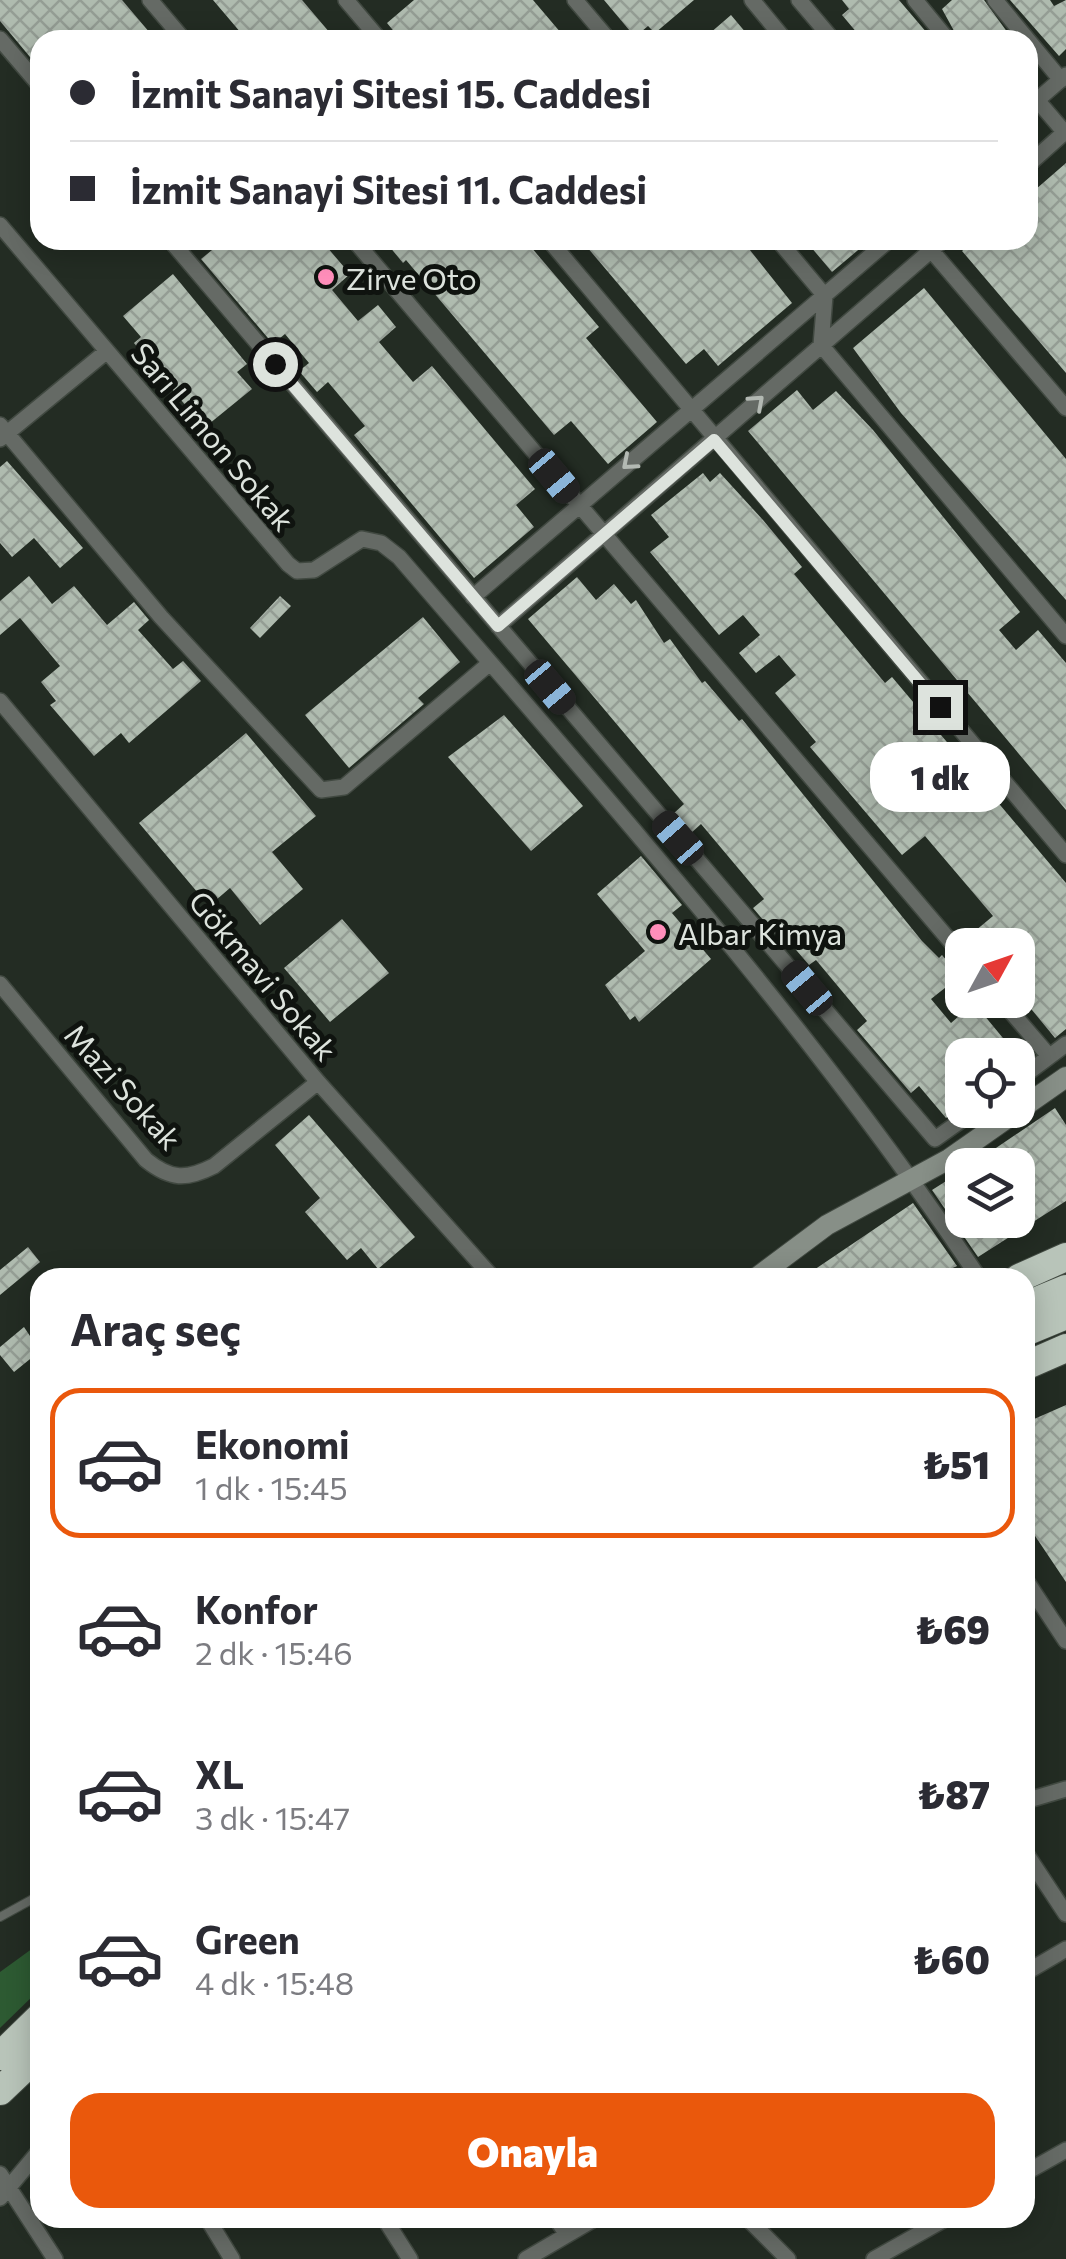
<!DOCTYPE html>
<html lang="tr">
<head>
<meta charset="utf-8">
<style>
  body { margin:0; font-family:Commissioner,sans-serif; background:#f2f2f3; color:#2b2b33; height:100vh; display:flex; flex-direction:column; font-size:38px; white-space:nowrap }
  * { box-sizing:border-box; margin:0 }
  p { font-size:32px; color:#7c7c81 }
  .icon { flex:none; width:55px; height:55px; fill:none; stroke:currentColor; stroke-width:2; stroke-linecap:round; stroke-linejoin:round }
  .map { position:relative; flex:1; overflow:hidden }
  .panel { position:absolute; left:30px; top:1268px; width:1005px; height:960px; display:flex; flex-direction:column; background:#fff; border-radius:30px; box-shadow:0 5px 25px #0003 }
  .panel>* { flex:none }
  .hud { position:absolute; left:30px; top:30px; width:1008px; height:220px; border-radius:30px; box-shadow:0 5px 25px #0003; display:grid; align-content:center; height:220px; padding:0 40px; background:#fff }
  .needle { width:65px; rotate:50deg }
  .buttons { position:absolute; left:945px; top:928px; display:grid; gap:20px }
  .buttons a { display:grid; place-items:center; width:90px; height:90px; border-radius:20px; background:#fff; box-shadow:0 5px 25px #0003; font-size:50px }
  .end { position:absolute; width:45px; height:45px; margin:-22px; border:12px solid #dde3dd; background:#111; box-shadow:0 0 0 5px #111 }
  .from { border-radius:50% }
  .bubble { position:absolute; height:70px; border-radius:30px; background:#fff; box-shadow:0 5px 25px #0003; font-size:32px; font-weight:800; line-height:70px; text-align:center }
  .car { position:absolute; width:30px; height:60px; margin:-30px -15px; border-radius:12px; box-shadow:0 0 8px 2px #0007; background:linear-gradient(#222 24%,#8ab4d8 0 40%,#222 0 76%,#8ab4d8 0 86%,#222 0) }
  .hud b { display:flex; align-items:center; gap:35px; height:95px; font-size:38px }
  .hud b+b { border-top:2px solid #e1e1e2 }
  .hud i { width:25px; height:25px; background:#2b2b33 }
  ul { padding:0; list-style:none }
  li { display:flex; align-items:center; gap:30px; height:150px; margin:0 20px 15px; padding:0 20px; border:5px solid transparent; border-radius:30px }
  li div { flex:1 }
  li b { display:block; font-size:38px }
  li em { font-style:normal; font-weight:800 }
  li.on { border-color:#ea580c }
  li>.icon { width:90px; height:90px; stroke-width:1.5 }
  h2 { padding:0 40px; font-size:45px; line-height:120px }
  .primary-button { display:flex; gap:20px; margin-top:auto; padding:20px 40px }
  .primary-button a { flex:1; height:115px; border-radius:30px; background:#ea580c; color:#fff; font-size:40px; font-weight:800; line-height:115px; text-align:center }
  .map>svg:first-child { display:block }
  .green { fill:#2d5a32 }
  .building { fill:url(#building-cross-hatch) }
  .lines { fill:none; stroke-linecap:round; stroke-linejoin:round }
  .lane-casing { stroke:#414941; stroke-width:10 }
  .street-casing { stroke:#414941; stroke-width:18 }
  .secondary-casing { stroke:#414941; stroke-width:22 }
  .highway-casing { stroke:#414941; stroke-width:30 }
  .lane { stroke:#656a65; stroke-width:8 }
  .street { stroke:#656a65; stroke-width:15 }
  .secondary { stroke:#878f87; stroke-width:20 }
  .highway { stroke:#b8c4b9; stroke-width:28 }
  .oneway { stroke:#b3b9b3 }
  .route { stroke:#dde3dd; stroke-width:12 }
  .poi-dot { fill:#ff8eba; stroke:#0f130f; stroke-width:4 }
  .labels { text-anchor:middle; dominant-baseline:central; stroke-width:10; stroke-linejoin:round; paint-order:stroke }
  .poi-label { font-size:30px; fill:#dde3dd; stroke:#0f130f; text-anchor:start }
  .street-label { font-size:30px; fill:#dde3dd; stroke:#0f130f }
</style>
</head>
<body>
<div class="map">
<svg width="1066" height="2259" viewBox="0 0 1066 2259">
  <defs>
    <pattern id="building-cross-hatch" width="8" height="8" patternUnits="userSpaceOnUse" patternTransform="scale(2.5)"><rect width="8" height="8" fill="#afbbaf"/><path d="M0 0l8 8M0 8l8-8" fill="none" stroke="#949d94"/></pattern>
  </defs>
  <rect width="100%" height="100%" fill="#232c23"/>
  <path class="green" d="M 40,1943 L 40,1989 L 0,2028 L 0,1972 Z"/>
  <path class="building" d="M 0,0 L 122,0 L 156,40 L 40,40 L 40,69 L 0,21 Z
    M 213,0 L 302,0 L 336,40 L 247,40 Z
    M 414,0 L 533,0 L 567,40 L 401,40 L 387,23 Z
    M 604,0 L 694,0 L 655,33 L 648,26 L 635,37 Z
    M 842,0 L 899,0 L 933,40 L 863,40 L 842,15 L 849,9 Z
    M 952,0 L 984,0 L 1013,40 L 959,40 L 942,9 Z
    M 1010,0 L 1050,0 L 1054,6 L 1066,0 L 1066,49 L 1059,56 Z
    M 731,15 L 752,40 L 702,40 Z
    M 1066,163 L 1066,373 L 962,251 L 975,240 L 1028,240 L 1028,196 Z
    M 203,240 L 321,240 L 350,274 L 332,290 L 358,321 L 378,305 L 396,327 L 379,342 L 413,382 L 432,366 L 535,489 L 516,505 L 534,527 L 474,578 L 354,435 L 365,426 L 328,382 L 317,392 L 299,371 L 309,363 L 285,334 L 273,344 L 201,259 L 212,250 Z
    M 384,240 L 525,240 L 599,327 L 586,338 L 657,422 L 608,464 L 571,421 L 554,435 L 406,260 L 403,263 Z
    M 581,240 L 742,240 L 792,303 L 718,366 L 704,349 L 686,364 Z
    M 805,240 L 870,240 L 832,272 Z
    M 173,274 L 247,364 L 237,372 L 252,389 L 204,428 L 134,343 L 141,337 L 123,316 Z
    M 924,288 L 1066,459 L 1066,600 L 901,413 L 853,348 Z
    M 797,390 L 813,410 L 836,391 L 873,430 L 1020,612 L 999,630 L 1016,650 L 1038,630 L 1066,663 L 1066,810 L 748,431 Z
    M 7,461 L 83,548 L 60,568 L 34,538 L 12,557 L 0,543 L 0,467 Z
    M 703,473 L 710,482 L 720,473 L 763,520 L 802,567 L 794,574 L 885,683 L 892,677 L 1066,883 L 1066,1029 L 1055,1038 L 1018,993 L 1018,945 L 977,945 L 969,936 L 993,916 L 925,836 L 902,855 L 810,747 L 816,742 L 775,693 L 796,675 L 779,655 L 756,673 L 739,653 L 760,635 L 743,615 L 719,635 L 650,552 L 669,537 L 651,515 Z
    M 29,576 L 52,604 L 74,586 L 107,625 L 134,602 L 149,620 L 138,630 L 173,669 L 183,661 L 201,681 L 129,743 L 121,733 L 94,756 L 50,705 L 56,701 L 41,682 L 60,666 L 20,618 L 0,635 L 0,601 Z
    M 577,577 L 596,600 L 614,584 L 631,604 L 636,600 L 664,643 L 670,639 L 702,683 L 705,681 L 739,721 L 742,719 L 922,941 L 939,958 L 942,955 L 960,976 L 931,999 L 951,1023 L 974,1003 L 1017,1055 L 962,1055 L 962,1106 L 946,1118 L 919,1086 L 911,1093 L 857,1030 L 867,1021 L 816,960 L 809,965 L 791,944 L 787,948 L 753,908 L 764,899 L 701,824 L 690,834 L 673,814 L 684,804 L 528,619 Z
    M 280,596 L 291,606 L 260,638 L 250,628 Z
    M 423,617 L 460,662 L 418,698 L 424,704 L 349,768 L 305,715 Z
    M 504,715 L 583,806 L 531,851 L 448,757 Z
    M 246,733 L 316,816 L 272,852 L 303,889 L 260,925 L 230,888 L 209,906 L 139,823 Z
    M 641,856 L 682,905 L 672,913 L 711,959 L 639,1022 L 635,1016 L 630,1020 L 605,985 L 645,951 L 597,894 Z
    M 342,919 L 389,973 L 330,1022 L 284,968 Z
    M 1055,1108 L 1066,1125 L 1066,1201 L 978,1257 L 932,1190 L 962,1171 L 962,1220 L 1018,1220 L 1018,1165 L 971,1165 Z
    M 309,1115 L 415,1237 L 378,1269 L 361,1248 L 347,1260 L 305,1212 L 320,1198 L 275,1145 Z
    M 913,1203 L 957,1266 L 931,1278 L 802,1278 Z
    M 28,1247 L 40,1262 L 0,1295 L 0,1270 Z
    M 24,1327 L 40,1351 L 14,1372 L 0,1355 L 0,1347 Z
    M 1066,1405 L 1066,1582 L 1025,1521 L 1025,1423 Z"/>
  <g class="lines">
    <g class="lane-casing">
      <path id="lane" d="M 0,1917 L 40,1895"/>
    </g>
    <g class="street-casing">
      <path id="street" d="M 150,0 L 184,40
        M 346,0 L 380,40
        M 575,0 L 609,40
        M 752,0 L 785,40
        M 799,0 L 833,40
        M 915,0 L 948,40
        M 995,0 L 1061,80
        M 0,39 L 40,86
        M 1037,100 L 1066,134
        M 1028,108 L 1066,75
        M 1028,165 L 1066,131
        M 0,225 L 288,564 L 297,571 L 314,570 L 362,539 L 381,543 L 399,557 C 600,791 807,1020 979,1278
        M 170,240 L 935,1139 L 976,1110
        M 354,240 L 962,955
        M 549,240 L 1066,855
        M 778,240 L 825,296 L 821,345 L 1066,636
        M 931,250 L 1066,408
        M 0,425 L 161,617 L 321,790 L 344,787 L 490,663
        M 0,439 L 107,351
        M 473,597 L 889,240
        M 498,626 L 943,240
        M 0,701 L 318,1082 L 493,1278
        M 0,984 L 146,1160 C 171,1180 186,1180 214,1166 L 318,1082
        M 1001,1000 L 1049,1056
        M 1018,1080 L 1066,1044
        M 1025,1579 L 1066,1641
        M 1025,1801 L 1066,1789
        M 1025,1852 L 1066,1914
        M 1025,1973 L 1066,1949
        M 1025,2173 L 1066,2150
        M 0,2174 L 55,2259
        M 0,2198 L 40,2150
        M 207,2218 L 232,2259
        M 384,2218 L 410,2259
        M 556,2218 L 567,2235
        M 747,2218 L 788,2259
        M 526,2259 L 596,2218
        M 874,2259 L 947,2218"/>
    </g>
    <g class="secondary-casing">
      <path id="secondary" d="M 756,1278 L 827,1225 L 949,1159 L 1066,1077"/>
    </g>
    <g class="highway-casing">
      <path id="highway" d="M 1019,1278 L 1066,1257
        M 1025,1306 L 1066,1289
        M 1025,1332 L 1066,1315
        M 1025,1366 L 1066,1348
        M 0,2056 L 40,2017
        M 0,2091 L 40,2053"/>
    </g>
    <use href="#lane" class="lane"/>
    <use href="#street" class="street"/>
    <use href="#secondary" class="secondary"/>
    <use href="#highway" class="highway"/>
  </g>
  <defs><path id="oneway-chevron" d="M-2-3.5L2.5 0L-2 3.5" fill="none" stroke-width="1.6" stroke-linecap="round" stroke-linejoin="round" transform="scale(2.5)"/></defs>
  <g class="oneway">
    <use href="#oneway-chevron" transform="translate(757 402) rotate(-42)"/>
    <use href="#oneway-chevron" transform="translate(629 463) rotate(139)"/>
  </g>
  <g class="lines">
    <path class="route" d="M 275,364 L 498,626 L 714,440 L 940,707"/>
  </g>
  <g class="poi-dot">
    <circle cx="326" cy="277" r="10"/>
    <circle cx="658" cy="932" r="10"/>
  </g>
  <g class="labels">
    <g class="poi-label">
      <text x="346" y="277">Zirve Oto</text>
      <text x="678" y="932">Albar Kimya</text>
    </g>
    <g class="street-label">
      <text transform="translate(214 436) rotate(50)">Sarı Limon Sokak</text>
      <text transform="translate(264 975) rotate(50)">Gökmavi Sokak</text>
      <text transform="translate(124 1086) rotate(48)">Mazi Sokak</text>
    </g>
  </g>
</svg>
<div class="buttons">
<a><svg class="needle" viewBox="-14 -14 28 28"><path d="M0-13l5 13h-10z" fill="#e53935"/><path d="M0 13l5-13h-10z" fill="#7c7c81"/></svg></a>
<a><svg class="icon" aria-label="locate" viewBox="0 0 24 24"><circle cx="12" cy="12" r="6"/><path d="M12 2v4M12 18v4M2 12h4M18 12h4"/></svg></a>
<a><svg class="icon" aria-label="layers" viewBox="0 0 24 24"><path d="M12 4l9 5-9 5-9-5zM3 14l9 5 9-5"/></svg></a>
</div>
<i class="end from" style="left:275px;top:364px"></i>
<i class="end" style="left:940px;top:707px"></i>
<div class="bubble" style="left:870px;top:742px;width:140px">1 dk</div>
<i class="car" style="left:554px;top:476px;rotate:140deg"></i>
<i class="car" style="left:550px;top:687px;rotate:140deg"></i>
<i class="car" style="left:678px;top:838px;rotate:319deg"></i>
<i class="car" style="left:807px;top:988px;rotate:320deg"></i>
<div class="hud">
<b><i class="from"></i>İzmit Sanayi Sitesi 15. Caddesi</b>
<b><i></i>İzmit Sanayi Sitesi 11. Caddesi</b>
</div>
<section class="panel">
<h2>Araç seç</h2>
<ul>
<li class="on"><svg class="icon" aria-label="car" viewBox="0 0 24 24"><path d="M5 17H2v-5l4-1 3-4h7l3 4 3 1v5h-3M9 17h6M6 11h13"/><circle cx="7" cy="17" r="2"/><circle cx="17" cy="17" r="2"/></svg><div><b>Ekonomi</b><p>1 dk · 15:45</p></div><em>₺51</em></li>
<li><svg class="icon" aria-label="car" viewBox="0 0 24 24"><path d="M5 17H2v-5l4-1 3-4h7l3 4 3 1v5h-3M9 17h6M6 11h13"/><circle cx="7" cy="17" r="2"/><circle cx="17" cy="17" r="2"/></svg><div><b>Konfor</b><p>2 dk · 15:46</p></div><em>₺69</em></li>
<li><svg class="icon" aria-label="car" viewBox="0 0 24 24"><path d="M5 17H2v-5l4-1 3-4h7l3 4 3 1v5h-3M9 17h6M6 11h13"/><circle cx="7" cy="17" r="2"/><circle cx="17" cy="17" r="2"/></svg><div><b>XL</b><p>3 dk · 15:47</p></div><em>₺87</em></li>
<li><svg class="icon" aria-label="car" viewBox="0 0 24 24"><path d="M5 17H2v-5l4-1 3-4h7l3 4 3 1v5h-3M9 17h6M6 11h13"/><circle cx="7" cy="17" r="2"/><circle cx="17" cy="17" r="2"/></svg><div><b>Green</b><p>4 dk · 15:48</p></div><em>₺60</em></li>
</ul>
<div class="primary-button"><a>Onayla</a></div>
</section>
</div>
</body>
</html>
